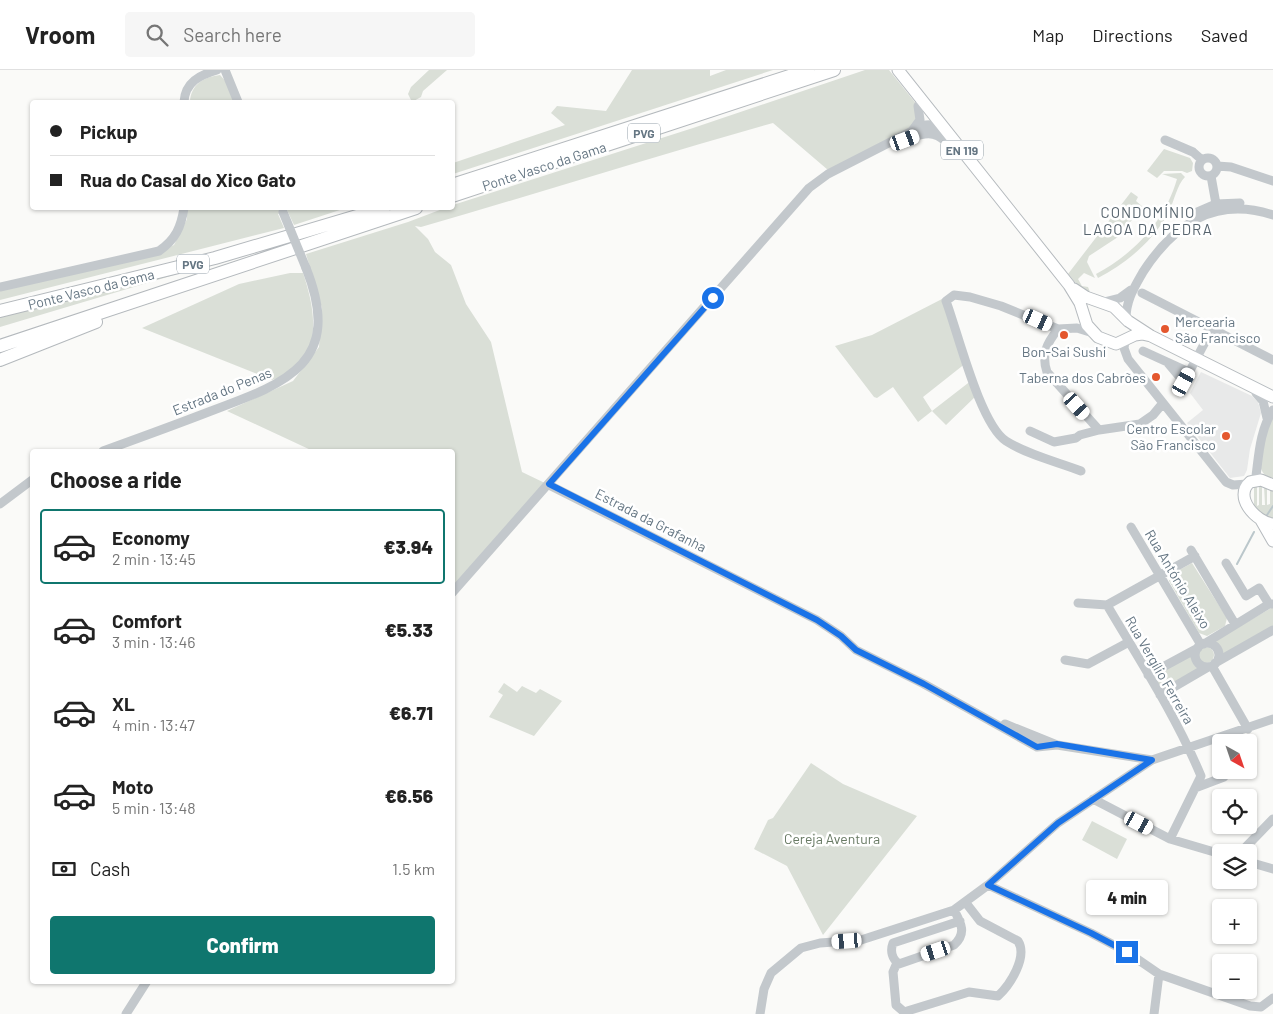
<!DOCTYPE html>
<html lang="en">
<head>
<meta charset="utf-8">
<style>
  body { margin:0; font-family:Barlow,sans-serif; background:#f6f6f6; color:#222; height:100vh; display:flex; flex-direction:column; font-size:19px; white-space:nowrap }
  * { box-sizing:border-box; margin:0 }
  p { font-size:16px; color:#767676 }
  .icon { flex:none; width:28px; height:28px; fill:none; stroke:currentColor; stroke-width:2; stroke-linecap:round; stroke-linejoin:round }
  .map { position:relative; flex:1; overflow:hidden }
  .side { position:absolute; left:30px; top:379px; width:425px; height:535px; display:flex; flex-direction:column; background:#fff; border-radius:5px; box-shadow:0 1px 4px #0004 }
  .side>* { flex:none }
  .top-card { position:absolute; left:30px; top:30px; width:425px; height:110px; border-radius:5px; box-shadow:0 1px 4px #0004; display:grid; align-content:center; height:110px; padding:0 20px; background:#fff }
  .needle { width:32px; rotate:140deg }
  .fabs { position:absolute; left:1212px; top:664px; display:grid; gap:10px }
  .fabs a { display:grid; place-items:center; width:45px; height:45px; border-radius:5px; background:#fff; box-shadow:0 1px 4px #0004; font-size:25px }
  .end { position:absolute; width:22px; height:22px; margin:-11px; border:6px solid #1a73e8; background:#fff; box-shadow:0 0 0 2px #fff }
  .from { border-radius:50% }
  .bubble { position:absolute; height:35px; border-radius:5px; background:#fff; box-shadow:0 1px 4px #0004; font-size:16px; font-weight:800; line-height:35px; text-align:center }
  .car { position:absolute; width:15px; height:30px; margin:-15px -8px; border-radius:6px; box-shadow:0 0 4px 1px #0007; background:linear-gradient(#fff 24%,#345 0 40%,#fff 0 76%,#345 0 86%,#fff 0) }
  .top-card b { display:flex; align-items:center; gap:18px; height:48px; font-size:19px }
  .top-card b+b { border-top:1px solid #e0e0e0 }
  .top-card i { width:12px; height:12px; background:#222 }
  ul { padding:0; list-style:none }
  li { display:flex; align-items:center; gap:15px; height:75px; margin:0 10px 8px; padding:0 10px; border:2px solid transparent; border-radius:5px }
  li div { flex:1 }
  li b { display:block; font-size:19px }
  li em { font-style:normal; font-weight:800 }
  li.on { border-color:#0f766e }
  li>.icon { width:45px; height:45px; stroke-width:1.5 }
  h2 { padding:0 20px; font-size:22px; line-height:60px }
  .pay { display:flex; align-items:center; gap:12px; height:55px; padding:0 20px; font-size:19px }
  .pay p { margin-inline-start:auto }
  .action { display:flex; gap:10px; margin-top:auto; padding:10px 20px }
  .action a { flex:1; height:58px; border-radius:5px; background:#0f766e; color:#fff; font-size:20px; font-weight:800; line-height:58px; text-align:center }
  header { display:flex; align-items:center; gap:30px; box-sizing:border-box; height:70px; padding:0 25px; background:#fff; border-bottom:1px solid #e0e0e0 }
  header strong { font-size:24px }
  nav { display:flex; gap:28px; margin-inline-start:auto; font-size:18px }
  .search { width:350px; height:45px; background:#f6f6f6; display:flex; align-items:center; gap:12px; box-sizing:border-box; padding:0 18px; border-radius:5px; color:#767676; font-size:19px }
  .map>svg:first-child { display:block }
  .built { fill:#e8e9e9 }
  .green { fill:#dadfd7 }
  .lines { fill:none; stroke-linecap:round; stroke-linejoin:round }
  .stream { stroke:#bbc7cb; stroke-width:2 }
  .major-casing { stroke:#b5babe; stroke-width:13 }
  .highway-casing { stroke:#b4b9bd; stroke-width:14 }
  .minor { stroke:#c3c8cc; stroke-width:9 }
  .major { stroke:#fff; stroke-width:11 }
  .highway { stroke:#fff; stroke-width:12 }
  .minor-bridge { stroke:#c3c8cc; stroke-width:9 }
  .route { stroke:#1a73e8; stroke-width:6 }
  .poi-dot { fill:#e4572e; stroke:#fff; stroke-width:2 }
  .labels { text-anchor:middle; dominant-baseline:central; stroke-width:5; stroke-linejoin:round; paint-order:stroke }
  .shield { fill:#fff; stroke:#939fa8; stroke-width:1 }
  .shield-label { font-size:12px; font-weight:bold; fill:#657683 }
  .street-label { font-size:14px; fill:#657683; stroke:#fff }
  .poi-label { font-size:14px; fill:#657683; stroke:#fff; text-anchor:end }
  .park-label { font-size:14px; fill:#687a64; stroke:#fff }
  .neighbourhood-label { font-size:15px; letter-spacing:1px; fill:#57646e; stroke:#fff }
</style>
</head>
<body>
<header>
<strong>Vroom</strong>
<div class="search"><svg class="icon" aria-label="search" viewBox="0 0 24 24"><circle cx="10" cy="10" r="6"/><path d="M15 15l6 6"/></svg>Search here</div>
<nav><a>Map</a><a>Directions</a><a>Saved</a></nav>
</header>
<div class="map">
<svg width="1273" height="944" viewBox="0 0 1273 944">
  <rect width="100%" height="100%" fill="#fafaf8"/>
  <path class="built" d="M 1201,302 L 1252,326 L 1258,332 L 1261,343 L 1250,379 L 1247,400 L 1244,406 L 1230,408 L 1187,353 L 1203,340 L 1190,323 Z"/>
  <path class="green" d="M 429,0 L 447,0 L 423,21 L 421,27 L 412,32 L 408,24 L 411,17 Z
    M 632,0 L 710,0 L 710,6 L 726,0 L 773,0 L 453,104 L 453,93 L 565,55 L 551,43 L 557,36 L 606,41 Z
    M 865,0 L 889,0 L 918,36 L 920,41 L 911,59 L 828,100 L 773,53 C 655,86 539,123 421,157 L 415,156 L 428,169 L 435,182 L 451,195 L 466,234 L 491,272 L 522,402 L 549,415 L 453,522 L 452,381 L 313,381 L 227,341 L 293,311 L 319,277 L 322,238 L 306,184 L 408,152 L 445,138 L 452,138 L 453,135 L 693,58 Z
    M 220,5 L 229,15 L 236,32 L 190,32 C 191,14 204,7 220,5 Z
    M 1164,79 L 1190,88 L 1193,93 L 1192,101 L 1187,103 L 1182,101 L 1164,101 L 1157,108 L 1147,101 Z
    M 1181,103 L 1185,107 C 1177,115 1174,131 1169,142 C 1153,171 1127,193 1098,208 L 1096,204 C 1135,183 1165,151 1177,109 L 1162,104 Z
    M 1131,122 L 1138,127 L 1136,131 L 1143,137 L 1119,165 L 1116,163 L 1118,167 L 1089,186 L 1087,192 L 1095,208 L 1084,203 L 1078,209 L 1082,216 L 1088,217 L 1090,222 C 1079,220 1075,211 1068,204 Z
    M 187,138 L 281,138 L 283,142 L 278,144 L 284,158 L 0,230 L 0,220 L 151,185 L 174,175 L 187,149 Z
    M 302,138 L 346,138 L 294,155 L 287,140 Z
    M 188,199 L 184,202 L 0,257 L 0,244 Z
    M 290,203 L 303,203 C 314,236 323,278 291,302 C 286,306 278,308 272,310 L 142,258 L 239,214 Z
    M 942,229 L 966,293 L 923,327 L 932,341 L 972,310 L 977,325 L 946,355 L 932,341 L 918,352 L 893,317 L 877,328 L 874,327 L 835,276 L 872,265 Z
    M 1273,344 L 1273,412 C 1247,397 1264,366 1273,344 Z
    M 1254,414 L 1257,414 L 1257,436 L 1259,435 L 1259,414 L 1262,415 L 1262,435 L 1265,435 L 1264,416 L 1267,417 L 1267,435 L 1270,434 L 1270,419 L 1273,421 L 1273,451 L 1266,449 L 1254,437 Z
    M 1192,493 L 1227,548 L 1225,556 L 1207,566 L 1199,563 L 1169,511 L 1170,505 Z
    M 1273,537 L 1273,556 L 1221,586 L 1218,577 L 1213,572 Z
    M1198 585a8 8 0 1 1 16 0a8 8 0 1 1-16 0Z
    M 1192,584 L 1194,592 L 1200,598 L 1166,618 L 1161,618 L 1155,608 L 1157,604 Z
    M 504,613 L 517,622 L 522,616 L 536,623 L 540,619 L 562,631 L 534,666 L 489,647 L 503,625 L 498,622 Z
    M 811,693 L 843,714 L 917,746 L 823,865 L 787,796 L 754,779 L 768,750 L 773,748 Z
    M 1092,751 L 1127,769 L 1117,789 L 1082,770 Z"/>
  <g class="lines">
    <path class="stream" d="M 1267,445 L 1273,436
      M 1237,494 L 1254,462"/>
    <g class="major-casing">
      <path id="major" d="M 898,0 L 1069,215 L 1080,233 L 1087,255 L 1098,267 L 1116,274 L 1135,265 L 1142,264 L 1151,266
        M 1074,219 L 1086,227 L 1114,237 L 1128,251 L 1151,266 L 1273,327
        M 1273,415 L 1261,410 L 1250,412 C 1233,427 1256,452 1273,454
        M 1261,450 L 1273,471"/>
    </g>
    <g class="highway-casing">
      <path id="highway" d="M 452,115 L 808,0
        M 452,126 L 834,0
        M 0,241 L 215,188 L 384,138
        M 0,276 L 416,138
        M 0,290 L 96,252"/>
    </g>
    <path class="minor" d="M 225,0 L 238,32
      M 184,32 C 185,12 200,5 217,0
      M 915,59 C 926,53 936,53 944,62
      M 906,69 C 922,64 933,59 946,72
      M 1165,70 L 1193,82 L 1202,90
      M1199 97a9 9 0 1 1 18 0a9 9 0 1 1-18 0Z
      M 1217,96 L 1231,97 L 1273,111
      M 1211,106 L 1216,134 L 1219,136
      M 1193,144 L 1216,134 L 1240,133
      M 0,217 L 159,181 C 176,169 181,157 184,138
      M 1142,223 L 1273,290
      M 1104,232 L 1120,228 L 1131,220
      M 1126,249 C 1126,230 1134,218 1143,202 C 1174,154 1215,126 1273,145
      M 1058,259 C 1047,273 1041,284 1047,302 L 1099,360
      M 1125,271 L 1124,278 L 1128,289 L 1226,412 L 1233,415 L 1248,414
      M 1143,281 L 1189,302
      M 1168,293 L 1184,312 L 1212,259
      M 1256,323 L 1263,331 L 1267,348
      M 1030,361 L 1054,372 L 1076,368 L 1080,365 L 1099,360 L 1140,354 L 1153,345 L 1163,333
      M 103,381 C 139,368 175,355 211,341 C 287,313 344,293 306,198
      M 1081,401 C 1058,392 1028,385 1006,371 C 980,354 958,263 946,231 L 954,225 L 970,227 L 1001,236 L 1058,259 L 1077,258 L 1093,263
      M 1253,411 L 1256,406 C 1259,383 1260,360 1273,340
      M 549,415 L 817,550 L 841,566 L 856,580 L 924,614 L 1037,677 L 1057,675
      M 0,434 L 32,410
      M 1131,457 L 1201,575
      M 1191,480 L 1235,554
      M 1226,493 L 1246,526 L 1259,518 L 1269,534
      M 452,523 L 809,118 L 828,104 L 912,61 L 920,50 L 918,36
      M 1078,533 L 1107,535 L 1195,486
      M 1107,535 C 1140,591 1176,646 1201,706 L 1170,769
      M1195 585a12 12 0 1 1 24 0a12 12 0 1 1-24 0Z
      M 1204,574 L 1269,534 L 1273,534
      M 1065,590 L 1088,594 L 1129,572
      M 1215,593 L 1273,560
      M 1212,596 L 1248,659
      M 1148,605 L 1198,578
      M 1160,625 L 1208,597
      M 1005,654 L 1057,675 L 1152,690
      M 1195,718 L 1224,707
      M 1093,729 L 1170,769 L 1221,784
      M 1241,782 L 1273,749
      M 1249,792 L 1273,799
      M 988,815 L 1091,863 L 1127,882 L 1159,904 L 1250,936 L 1261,937 L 1273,928
      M 954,840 C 961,853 967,863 954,875 L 896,895 L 893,902 L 896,935 L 904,942 L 969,922 L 998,926 C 1010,915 1028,887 1018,871 L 980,851 L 966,833
      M 899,894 C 892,889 890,881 893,873 L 960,851
      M 126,944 L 147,911
      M 760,944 L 764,919 L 771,903 L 801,878 L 820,873 L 861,870 L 954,840 L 988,815 L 1058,753 L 1152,690 L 1273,649
      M 1154,944 L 1159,904"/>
    <use href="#major" class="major"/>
    <use href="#highway" class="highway"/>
    <path class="minor-bridge" d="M 283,142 L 306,198"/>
  </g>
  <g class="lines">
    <path class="route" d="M 713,228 L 549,414 L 817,550 L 841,566 L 856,580 L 924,614 L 1037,677 L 1057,674 L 1152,690 L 1058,753 L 988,815 L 1091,863 L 1127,882"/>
  </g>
  <g class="poi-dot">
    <circle cx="1165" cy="259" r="5"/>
    <circle cx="1064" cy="265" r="5"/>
    <circle cx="1156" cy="307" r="5"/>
    <circle cx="1226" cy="366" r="5"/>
  </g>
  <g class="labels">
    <g class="shield">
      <rect x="628" y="53.5" width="32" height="19" rx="4"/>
      <rect x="941" y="70.5" width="42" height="19" rx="4"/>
      <rect x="177" y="184.5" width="32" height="19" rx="4"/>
    </g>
    <g class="shield-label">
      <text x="644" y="63">PVG</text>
      <text x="962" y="80">EN 119</text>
      <text x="193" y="194">PVG</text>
    </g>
    <g class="street-label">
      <text transform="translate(544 96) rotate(-18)">Ponte Vasco da Gama</text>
      <text transform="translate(91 219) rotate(-14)">Ponte Vasco da Gama</text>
      <text transform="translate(222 321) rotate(-22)">Estrada do Penas</text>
      <text transform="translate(651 450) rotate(27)">Estrada da Grafanha</text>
      <text transform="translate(1178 509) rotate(59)">Rua António Aleixo</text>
      <text transform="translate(1160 600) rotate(60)">Rua Vergílio Ferreira</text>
    </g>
    <g class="poi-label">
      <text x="1175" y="251" text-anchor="start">Mercearia<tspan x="1175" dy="16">São Francisco</tspan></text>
      <text x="1064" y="281" text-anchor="middle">Bon-Sai Sushi</text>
      <text x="1146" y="307">Taberna dos Cabrões</text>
      <text x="1216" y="358">Centro Escolar<tspan x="1216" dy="16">São Francisco</tspan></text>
    </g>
    <g class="park-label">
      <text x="832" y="768">Cereja Aventura</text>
    </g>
    <g class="neighbourhood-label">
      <text x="1148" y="142">CONDOMÍNIO<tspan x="1148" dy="17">LAGOA DA PEDRA</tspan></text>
    </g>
  </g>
</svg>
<div class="fabs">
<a><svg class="needle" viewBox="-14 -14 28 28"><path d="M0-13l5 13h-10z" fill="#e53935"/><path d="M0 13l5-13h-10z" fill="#767676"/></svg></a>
<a><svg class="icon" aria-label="locate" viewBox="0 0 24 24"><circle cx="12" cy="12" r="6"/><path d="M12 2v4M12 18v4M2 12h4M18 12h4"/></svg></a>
<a><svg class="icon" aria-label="layers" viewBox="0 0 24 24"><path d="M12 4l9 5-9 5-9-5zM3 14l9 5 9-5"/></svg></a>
<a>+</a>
<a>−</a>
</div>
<i class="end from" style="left:713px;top:228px"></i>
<i class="end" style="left:1127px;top:882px"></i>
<div class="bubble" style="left:1086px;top:810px;width:82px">4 min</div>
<i class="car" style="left:905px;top:70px;rotate:70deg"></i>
<i class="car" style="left:1038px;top:250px;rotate:114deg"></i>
<i class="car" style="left:1184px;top:312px;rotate:29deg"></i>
<i class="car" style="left:1077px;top:336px;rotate:138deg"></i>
<i class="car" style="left:1139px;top:753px;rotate:118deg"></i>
<i class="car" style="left:847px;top:871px;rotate:266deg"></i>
<i class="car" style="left:936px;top:881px;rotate:252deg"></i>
<div class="top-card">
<b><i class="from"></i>Pickup</b>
<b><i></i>Rua do Casal do Xico Gato</b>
</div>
<section class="side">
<h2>Choose a ride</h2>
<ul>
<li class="on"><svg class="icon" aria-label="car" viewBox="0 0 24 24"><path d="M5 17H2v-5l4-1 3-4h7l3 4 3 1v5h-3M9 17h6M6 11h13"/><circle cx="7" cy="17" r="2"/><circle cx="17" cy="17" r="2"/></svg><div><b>Economy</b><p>2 min · 13:45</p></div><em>€3.94</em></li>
<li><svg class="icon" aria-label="car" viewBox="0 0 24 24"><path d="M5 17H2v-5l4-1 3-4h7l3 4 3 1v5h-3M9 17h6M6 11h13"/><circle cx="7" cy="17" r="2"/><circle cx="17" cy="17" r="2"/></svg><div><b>Comfort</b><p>3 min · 13:46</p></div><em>€5.33</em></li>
<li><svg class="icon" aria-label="car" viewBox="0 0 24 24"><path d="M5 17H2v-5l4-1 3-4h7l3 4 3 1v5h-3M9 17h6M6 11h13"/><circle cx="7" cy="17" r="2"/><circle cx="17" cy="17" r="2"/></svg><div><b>XL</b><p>4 min · 13:47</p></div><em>€6.71</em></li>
<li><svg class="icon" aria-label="car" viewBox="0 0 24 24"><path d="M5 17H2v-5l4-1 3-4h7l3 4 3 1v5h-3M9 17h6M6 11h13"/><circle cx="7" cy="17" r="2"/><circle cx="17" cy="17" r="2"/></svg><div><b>Moto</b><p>5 min · 13:48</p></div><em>€6.56</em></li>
</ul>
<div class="pay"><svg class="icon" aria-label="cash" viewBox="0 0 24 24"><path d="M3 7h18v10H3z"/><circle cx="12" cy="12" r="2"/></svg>Cash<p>1.5 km</p></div>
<div class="action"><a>Confirm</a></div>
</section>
</div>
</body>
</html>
